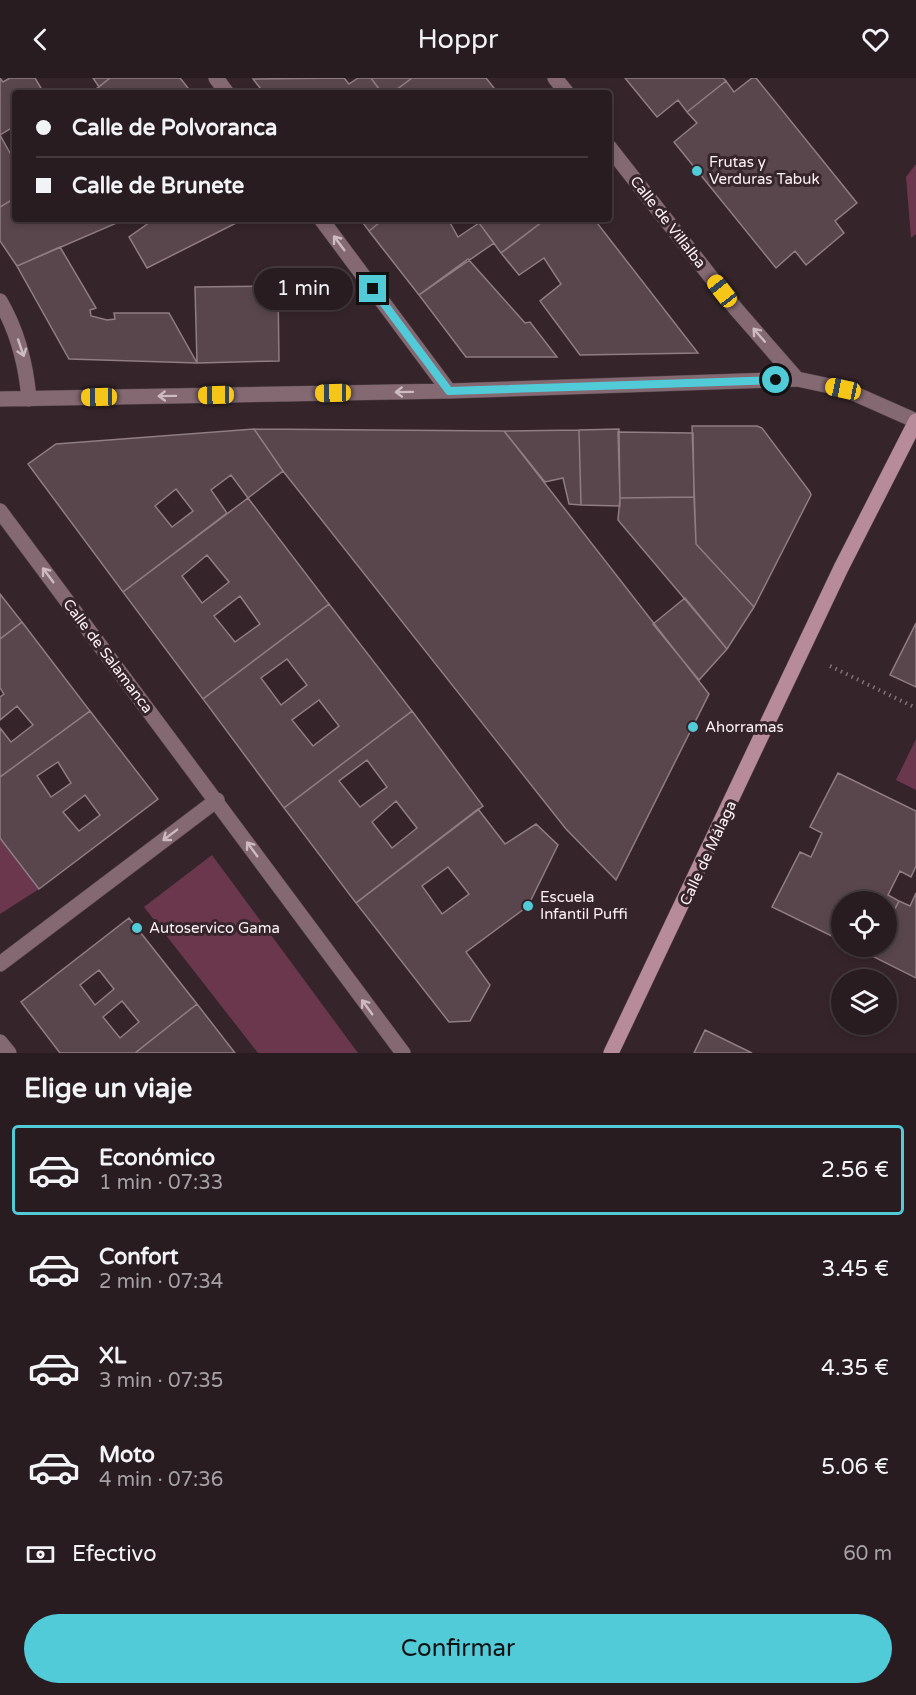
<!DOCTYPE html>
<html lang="es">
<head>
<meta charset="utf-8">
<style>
  body { margin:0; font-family:"Varela Round",sans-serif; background:#34292d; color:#f1f3f6; height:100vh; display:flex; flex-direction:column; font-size:22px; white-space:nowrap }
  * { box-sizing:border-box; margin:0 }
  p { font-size:20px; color:#a5a1a5 }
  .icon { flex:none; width:33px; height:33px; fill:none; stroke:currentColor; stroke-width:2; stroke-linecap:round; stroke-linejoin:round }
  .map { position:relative; height:975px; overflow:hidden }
  .side { display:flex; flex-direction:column; background:#281c20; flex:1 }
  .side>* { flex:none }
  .top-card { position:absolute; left:12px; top:12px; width:600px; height:132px; border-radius:6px; box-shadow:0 3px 9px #0003,0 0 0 2px #443a3e; display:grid; align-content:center; height:132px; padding:0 24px; background:#281c20 }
  .controls { position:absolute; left:831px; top:813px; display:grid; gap:12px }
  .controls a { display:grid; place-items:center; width:66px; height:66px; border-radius:50%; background:#281c20; box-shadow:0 3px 9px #0003,0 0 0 2px #443a3e; font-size:30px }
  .end { position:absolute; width:27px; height:27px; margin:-14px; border:8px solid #52cbd9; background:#111; box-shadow:0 0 0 3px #111 }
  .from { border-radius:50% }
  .bubble { position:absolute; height:42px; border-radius:21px; background:#281c20; box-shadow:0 3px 9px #0003,0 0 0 2px #443a3e; font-size:20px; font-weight:600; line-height:42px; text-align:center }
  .car { position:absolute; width:18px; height:36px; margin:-18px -9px; border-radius:8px; box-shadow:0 0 4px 2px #0007; background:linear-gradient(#f5c518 24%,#345 0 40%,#f5c518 0 76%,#345 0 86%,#f5c518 0) }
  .top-card b { display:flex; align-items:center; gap:21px; height:57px; font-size:22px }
  .top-card b+b { border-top:2px solid #443a3e }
  .top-card i { width:15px; height:15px; background:#f1f3f6 }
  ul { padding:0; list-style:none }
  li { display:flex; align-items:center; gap:18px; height:90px; margin:0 12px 9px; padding:0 12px; border:3px solid transparent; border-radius:6px }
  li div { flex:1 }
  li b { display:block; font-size:22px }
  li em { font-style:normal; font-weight:600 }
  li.selected { border-color:#52cbd9 }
  li>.icon { width:54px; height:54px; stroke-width:1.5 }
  h2 { padding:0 24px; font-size:27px; line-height:72px }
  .pay { display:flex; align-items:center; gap:15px; height:66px; padding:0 24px; font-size:22px }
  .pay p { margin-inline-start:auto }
  .primary-button { display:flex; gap:12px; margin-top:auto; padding:12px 24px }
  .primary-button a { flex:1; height:69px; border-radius:36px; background:#52cbd9; color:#111; font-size:24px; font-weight:600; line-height:69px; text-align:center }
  header { display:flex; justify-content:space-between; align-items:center; height:78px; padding:0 24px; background:#281c20; font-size:27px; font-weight:600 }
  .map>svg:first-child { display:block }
  .green { fill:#6b374c }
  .building { fill:#59464d; stroke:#907c83; stroke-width:1.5; fill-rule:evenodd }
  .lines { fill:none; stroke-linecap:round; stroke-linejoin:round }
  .street-casing { stroke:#514247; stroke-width:16 }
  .secondary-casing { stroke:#514247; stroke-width:16 }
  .path { stroke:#807177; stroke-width:4; stroke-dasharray:1.5 4.5; stroke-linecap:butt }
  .street { stroke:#846972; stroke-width:15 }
  .secondary { stroke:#b88b9b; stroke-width:15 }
  .oneway { stroke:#cdbbc1 }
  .route { stroke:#52cbd9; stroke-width:8 }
  .poi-dot { fill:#52cbd9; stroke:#35252b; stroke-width:2 }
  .labels { text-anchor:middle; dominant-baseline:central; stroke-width:6; stroke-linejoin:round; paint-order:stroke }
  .poi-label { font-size:15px; fill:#fdf1f5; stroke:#35252b; text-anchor:start }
  .street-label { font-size:15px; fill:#fdf1f5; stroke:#35252b }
</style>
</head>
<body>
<header><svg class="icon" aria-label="back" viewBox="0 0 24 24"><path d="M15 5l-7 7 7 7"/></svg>Hoppr<svg class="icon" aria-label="heart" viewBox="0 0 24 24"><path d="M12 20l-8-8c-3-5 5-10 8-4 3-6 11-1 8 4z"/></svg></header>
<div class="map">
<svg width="916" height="975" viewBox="0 0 916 975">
  <rect width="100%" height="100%" fill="#35252b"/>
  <path class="green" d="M 916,86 L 916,156 L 911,160 L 906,99 Z
    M 916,661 L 916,712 L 896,702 Z
    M 0,760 L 39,811 L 0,836 Z
    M 212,777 L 358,975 L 258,975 L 144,829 Z"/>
  <path class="building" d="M 0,0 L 3,4 L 10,0 L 35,0 L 44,15 L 15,15 L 15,48 L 0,57 Z
    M 93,0 L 110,0 L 99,9 Z
    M 110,0 L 180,0 L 192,15 L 91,15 Z
    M 344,0 L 349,6 L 358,0 L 371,0 L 382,15 L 264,15 L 253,1 Z
    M 371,0 L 412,0 L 392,15 L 382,15 Z
    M 412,0 L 486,0 L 498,15 L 392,15 Z
    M 625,0 L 723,0 L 726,3 L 687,34 L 678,22 L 657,39 Z
    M 752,0 L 756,0 L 857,125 L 835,143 L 844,155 L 806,187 L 795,173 L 776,190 L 674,64 L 697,45 L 687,34 L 726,3 L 734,14 Z
    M 0,57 L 15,84 L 15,120 L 0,129 Z
    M 15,120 L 15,141 L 117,141 L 119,144 L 17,188 L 0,163 L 0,129 Z
    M 148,141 L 244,141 L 147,190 L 129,159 L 150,144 Z
    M 360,141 L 384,141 L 369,153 Z
    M 384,141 L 449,143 L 458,159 L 479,145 L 494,165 L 419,217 L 369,153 Z
    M 485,141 L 546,141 L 501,175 L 479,145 Z
    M 546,141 L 594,141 L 698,275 L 580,277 L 540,223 L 561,206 L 544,180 L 519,197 L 501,175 Z
    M 60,169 L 96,230 L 90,232 L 91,238 L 107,242 L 115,241 L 114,235 L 169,235 L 197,285 L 69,281 L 17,188 Z
    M 468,181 L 525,245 L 530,244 L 557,279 L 466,279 L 419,217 Z
    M 278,208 L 279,283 L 197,285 L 195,209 Z
    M 692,348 L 757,348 L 762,350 L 810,414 L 811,417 L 754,529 L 696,466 Z
    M 254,351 L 283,393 L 248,420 L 231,397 L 211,412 L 227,435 L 123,514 L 28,386 L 56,366 ZM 176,411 L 193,433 L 172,449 L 155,428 Z
    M 254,351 L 504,353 L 709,616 L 616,802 L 566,751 L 283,393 Z
    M 619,351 L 620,428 L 581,427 L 579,352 Z
    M 579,352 L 581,427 L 569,426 L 563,400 L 545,404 L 504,353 Z
    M 618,354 L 693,355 L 694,419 L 620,420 Z
    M 694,419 L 696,466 L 754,529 L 727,571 L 618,442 L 620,420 Z
    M 248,420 L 329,526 L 203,621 L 123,514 ZM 207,477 L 229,504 L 202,525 L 182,498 ZM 240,518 L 260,546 L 235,564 L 214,538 Z
    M 0,516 L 22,544 L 0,561 Z
    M 685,520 L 727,571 L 699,602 L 653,546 Z
    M 329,526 L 412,633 L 284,730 L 203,621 ZM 287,581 L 307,607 L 281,627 L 261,600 ZM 319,622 L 339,648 L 313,668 L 292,642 Z
    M 22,544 L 90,633 L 0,699 L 0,650 L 11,664 L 33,647 L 17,628 L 0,642 L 0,619 L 4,616 L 0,610 L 0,561 Z
    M 916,545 L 916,609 L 890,597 Z
    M 90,633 L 158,721 L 39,811 L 0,760 L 0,699 ZM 58,684 L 71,705 L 51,719 L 37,698 ZM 85,717 L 100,737 L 79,753 L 63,734 Z
    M 412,633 L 483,728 L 356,825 L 284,730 ZM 367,682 L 387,709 L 360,729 L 339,703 ZM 396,723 L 417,750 L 392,770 L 372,744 Z
    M 838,695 L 916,733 L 916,788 L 911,799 L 900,793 L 888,817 L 899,823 L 886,848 L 886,824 L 842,824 L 842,863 L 772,829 L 800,774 L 811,779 L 822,755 L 810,749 Z
    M 478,731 L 505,766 L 536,746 L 558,767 L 528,828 L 466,874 L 490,907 L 470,943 L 449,944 L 356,825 ZM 448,789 L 469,816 L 442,836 L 422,808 Z
    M 916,815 L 916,900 L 872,878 L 876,868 L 886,868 L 886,848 L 899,823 L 910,828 Z
    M 129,840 L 197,926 L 135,975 L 60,975 L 21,924 ZM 99,892 L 114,911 L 95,927 L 80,907 ZM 122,923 L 139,944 L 120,960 L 103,939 Z
    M 852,868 L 876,868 L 872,878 Z
    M 197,926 L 235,975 L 135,975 Z
    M 705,952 L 752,975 L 694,975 Z"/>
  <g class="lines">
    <g class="street-casing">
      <path id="street" d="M 216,0 L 227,15
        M 555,0 L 567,15
        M 609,69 L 736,231 L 797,301
        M 321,141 L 449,313
        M 0,223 C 18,254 26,285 29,321
        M 0,321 L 449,313 L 797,301 L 844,311 L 916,343
        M 0,433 L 403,975
        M 0,886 L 217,722
        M 0,964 L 9,975"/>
    </g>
    <g class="secondary-casing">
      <path id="secondary" d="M 611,975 L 841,490 L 916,343"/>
    </g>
    <path class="path" d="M 830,588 L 916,630"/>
    <use href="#street" class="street"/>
    <use href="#secondary" class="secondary"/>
  </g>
  <defs><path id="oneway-shaft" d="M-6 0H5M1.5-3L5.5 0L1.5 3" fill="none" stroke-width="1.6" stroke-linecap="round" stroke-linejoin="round" transform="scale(1.5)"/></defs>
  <g class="oneway">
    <use href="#oneway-shaft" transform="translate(339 165) rotate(-127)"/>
    <use href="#oneway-shaft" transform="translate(759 257) rotate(-131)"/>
    <use href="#oneway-shaft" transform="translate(21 270) rotate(71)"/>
    <use href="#oneway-shaft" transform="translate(404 314) rotate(179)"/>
    <use href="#oneway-shaft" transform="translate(167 318) rotate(179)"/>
    <use href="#oneway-shaft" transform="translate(48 497) rotate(-127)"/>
    <use href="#oneway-shaft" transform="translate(170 757) rotate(143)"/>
    <use href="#oneway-shaft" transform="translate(252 771) rotate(-126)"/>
    <use href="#oneway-shaft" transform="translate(367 929) rotate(-126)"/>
  </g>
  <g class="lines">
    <path class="route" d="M 373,211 L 449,313 L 776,302"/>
  </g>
  <g class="poi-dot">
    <circle cx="697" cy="93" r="6"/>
    <circle cx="693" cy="649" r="6"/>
    <circle cx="528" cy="828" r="6"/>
    <circle cx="137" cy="850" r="6"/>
  </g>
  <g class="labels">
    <g class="poi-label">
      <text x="709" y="84">Frutas y<tspan x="709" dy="17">Verduras Tabuk</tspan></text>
      <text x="705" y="649">Ahorramas</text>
      <text x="540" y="819">Escuela<tspan x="540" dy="17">Infantil Puffi</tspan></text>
      <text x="149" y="850">Autoservico Gama</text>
    </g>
    <g class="street-label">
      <text transform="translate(668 144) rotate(52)">Calle de Villalba</text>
      <text transform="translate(108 578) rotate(53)">Calle de Salamanca</text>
      <text transform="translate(708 775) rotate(-65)">Calle de Málaga</text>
    </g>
  </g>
</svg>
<div class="controls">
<a><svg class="icon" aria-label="locate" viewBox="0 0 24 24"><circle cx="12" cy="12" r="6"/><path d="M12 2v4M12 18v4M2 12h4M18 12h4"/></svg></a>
<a><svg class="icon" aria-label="layers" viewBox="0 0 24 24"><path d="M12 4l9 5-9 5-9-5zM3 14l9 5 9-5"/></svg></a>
</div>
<i class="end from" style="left:776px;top:302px"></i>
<i class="end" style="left:373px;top:211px"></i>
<div class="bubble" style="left:254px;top:190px;width:99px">1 min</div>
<i class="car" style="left:722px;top:213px;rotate:322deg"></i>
<i class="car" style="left:843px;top:311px;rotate:282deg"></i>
<i class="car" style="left:333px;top:315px;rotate:269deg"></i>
<i class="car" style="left:216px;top:317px;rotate:269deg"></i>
<i class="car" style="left:99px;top:319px;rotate:269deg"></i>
<div class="top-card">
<b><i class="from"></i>Calle de Polvoranca</b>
<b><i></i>Calle de Brunete</b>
</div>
</div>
<section class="side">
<h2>Elige un viaje</h2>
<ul>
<li class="selected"><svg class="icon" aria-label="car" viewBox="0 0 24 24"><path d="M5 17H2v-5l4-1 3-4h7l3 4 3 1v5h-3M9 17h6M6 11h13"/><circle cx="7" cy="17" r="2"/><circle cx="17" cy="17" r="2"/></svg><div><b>Económico</b><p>1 min · 07:33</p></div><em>2.56 €</em></li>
<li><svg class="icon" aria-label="car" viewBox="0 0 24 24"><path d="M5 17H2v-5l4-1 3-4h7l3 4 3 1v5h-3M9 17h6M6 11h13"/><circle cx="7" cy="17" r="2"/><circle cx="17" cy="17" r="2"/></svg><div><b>Confort</b><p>2 min · 07:34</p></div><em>3.45 €</em></li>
<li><svg class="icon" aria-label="car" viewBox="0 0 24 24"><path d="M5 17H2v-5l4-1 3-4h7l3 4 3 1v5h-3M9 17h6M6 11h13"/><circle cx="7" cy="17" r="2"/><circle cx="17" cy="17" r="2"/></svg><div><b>XL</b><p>3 min · 07:35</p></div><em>4.35 €</em></li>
<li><svg class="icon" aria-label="car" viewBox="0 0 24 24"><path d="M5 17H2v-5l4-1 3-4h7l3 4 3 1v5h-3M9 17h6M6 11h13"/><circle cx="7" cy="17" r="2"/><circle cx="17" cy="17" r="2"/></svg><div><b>Moto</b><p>4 min · 07:36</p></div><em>5.06 €</em></li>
</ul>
<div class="pay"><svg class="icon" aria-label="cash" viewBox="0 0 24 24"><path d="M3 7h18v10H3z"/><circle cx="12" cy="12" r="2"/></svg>Efectivo<p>60 m</p></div>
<div class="primary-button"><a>Confirmar</a></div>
</section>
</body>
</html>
